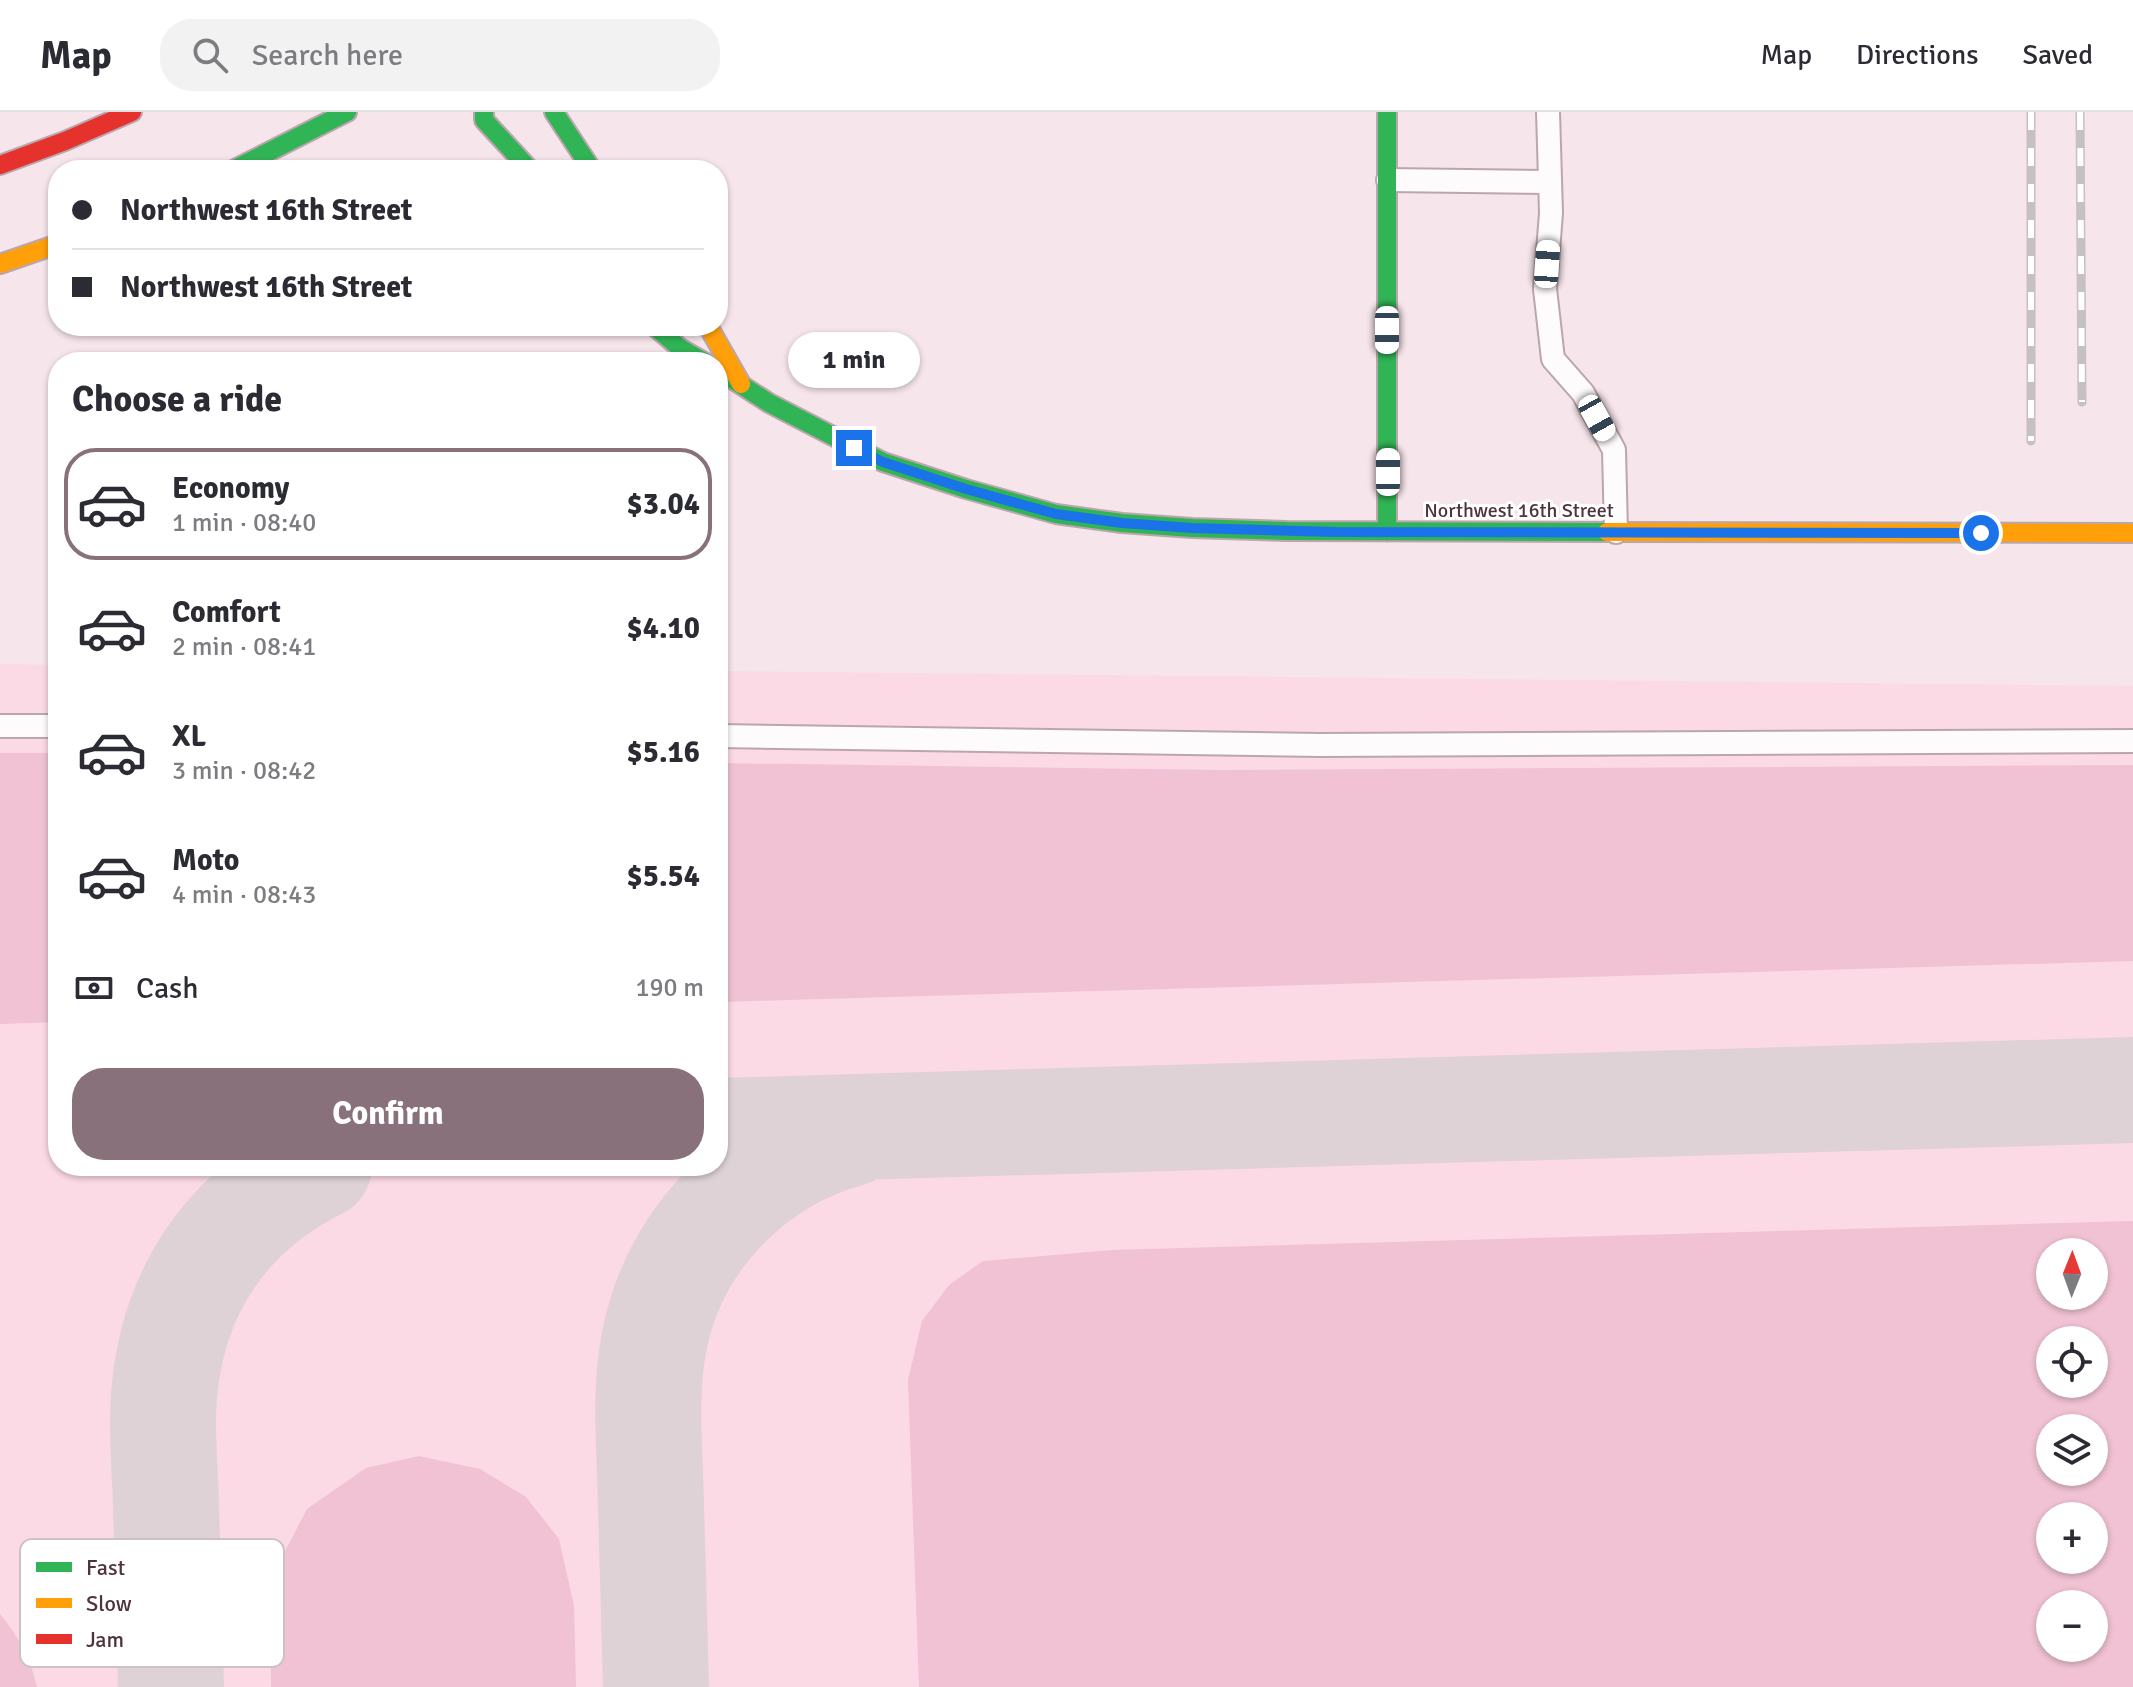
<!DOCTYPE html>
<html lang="en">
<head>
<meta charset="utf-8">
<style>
  body { margin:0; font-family:Signika,sans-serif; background:#f2f2f3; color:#2b2b33; height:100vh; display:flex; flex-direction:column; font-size:30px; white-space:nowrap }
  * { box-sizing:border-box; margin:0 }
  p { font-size:26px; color:#7c7c81 }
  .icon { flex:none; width:44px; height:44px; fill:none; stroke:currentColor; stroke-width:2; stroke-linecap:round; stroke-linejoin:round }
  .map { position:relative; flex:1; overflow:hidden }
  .drawer { position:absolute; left:48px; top:240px; width:680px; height:824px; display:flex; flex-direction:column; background:#fff; border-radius:32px; box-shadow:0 2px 6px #0004 }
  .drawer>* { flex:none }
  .guide { position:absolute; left:48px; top:48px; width:680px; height:176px; border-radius:32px; box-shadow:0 2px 6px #0004; display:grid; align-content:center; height:176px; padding:0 24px; background:#fff }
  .needle { width:52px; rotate:1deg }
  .controls { position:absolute; left:2036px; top:1126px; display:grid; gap:16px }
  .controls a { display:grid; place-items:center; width:72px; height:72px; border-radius:50%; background:#fff; box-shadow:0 2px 6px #0004; font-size:40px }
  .end { position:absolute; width:36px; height:36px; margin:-18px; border:10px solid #1a73e8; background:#fff; box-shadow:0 0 0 4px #fff }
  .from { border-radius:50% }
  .bubble { position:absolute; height:56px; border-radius:28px; background:#fff; box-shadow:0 2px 6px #0004; font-size:26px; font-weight:700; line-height:56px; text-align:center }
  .car { position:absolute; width:24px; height:48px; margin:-24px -12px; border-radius:10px; box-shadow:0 0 6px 2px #0007; background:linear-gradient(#fff 24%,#345 0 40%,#fff 0 76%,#345 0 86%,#fff 0) }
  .guide b { display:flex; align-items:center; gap:28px; height:76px; font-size:30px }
  .guide b+b { border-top:2px solid #e1e1e2 }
  .guide i { width:20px; height:20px; background:#2b2b33 }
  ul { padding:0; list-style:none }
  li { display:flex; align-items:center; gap:24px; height:112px; margin:0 16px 12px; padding:0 8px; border:4px solid transparent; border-radius:32px }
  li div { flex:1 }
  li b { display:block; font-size:30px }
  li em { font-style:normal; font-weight:700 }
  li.on { border-color:#89717b }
  li>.icon { width:72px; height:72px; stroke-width:1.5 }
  h2 { padding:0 24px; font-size:36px; line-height:96px }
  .pay { display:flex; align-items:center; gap:20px; height:88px; padding:0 24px; font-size:30px }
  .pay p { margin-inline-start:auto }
  .button { display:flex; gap:16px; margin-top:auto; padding:16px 24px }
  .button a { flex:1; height:92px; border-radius:32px; background:#89717b; color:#fff; font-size:32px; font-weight:700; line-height:92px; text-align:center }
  header { display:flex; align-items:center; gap:48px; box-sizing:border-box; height:112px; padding:0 40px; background:#fff; border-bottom:2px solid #e1e1e2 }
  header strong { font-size:38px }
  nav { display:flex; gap:44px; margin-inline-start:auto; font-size:28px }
  .search { width:560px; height:72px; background:#f2f2f3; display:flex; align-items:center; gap:20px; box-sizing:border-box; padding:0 28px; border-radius:32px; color:#7c7c81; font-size:30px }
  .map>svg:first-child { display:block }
  .built { fill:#fbd9e5; fill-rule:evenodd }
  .green { fill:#f0c2d3; fill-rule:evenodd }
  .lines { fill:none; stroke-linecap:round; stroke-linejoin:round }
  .taxiway { stroke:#ded2d6; stroke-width:106 }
  .lane-casing { stroke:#bba6ae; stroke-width:26 }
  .fast-casing { stroke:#bba6ae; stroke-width:22 }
  .slow-casing { stroke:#bba6ae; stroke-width:22 }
  .jam-casing { stroke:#bba6ae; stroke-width:22 }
  .lane { stroke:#fefbfc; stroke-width:22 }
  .fast { stroke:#30b455; stroke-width:18 }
  .slow { stroke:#ff9f0a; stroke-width:18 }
  .jam { stroke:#e5322d; stroke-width:18 }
  .rail-casing { stroke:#c5c0c1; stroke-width:9 }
  .rail { stroke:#fff; stroke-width:6; stroke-dasharray:18; stroke-linecap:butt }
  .route { stroke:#1a73e8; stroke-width:10 }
  .labels { text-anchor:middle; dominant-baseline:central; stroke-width:6; stroke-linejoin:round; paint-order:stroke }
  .street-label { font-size:20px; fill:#4f333e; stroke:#fff }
  .key { fill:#fff; stroke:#cac2c5; stroke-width:2 }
  .key-label { font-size:22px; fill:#4f333e }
</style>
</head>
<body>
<header>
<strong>Map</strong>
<div class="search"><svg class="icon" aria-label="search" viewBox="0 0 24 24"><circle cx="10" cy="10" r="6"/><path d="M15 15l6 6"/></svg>Search here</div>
<nav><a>Map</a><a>Directions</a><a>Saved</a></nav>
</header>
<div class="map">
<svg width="2133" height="1575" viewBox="0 0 2133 1575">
  <rect width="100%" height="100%" fill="#f6e5eb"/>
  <path class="built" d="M 0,552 L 58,553 L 58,1054 L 718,1054 L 718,559 L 2133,574 L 2133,1575 L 0,1575 ZM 2050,1140 L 2094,1140 L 2094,1184 L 2050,1184 ZM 2050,1228 L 2094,1228 L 2094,1272 L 2050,1272 ZM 2050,1316 L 2094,1316 L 2094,1360 L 2050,1360 ZM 2050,1404 L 2094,1404 L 2094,1448 L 2050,1448 ZM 2050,1492 L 2094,1492 L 2094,1536 L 2050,1536 Z"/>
  <path class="green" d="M 0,641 L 58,641 L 58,910 L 0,912 Z
    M 718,651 L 1220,658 L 2133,653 L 2133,849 L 718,890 Z
    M 2133,1109 L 2133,1575 L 919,1575 L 908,1268 L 922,1209 L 949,1173 L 983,1149 L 1112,1138 ZM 2050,1140 L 2094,1140 L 2094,1184 L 2050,1184 ZM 2050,1228 L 2094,1228 L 2094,1272 L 2050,1272 ZM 2050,1316 L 2094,1316 L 2094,1360 L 2050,1360 ZM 2050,1404 L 2094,1404 L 2094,1448 L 2050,1448 ZM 2050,1492 L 2094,1492 L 2094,1536 L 2050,1536 Z
    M 419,1344 L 480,1357 L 526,1385 L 559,1427 L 574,1494 L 576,1575 L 271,1575 L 270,1468 L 307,1397 L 366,1356 Z
    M 0,1502 C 18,1524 31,1547 37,1575 L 0,1575 Z"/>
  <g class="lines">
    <path class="taxiway" d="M 718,1019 L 2133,978
      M 171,1575 C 169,1514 168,1454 166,1393 C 165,1357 161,1320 164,1284 C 172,1180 226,1100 319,1054
      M 656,1575 C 654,1514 653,1454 651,1393 C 650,1340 644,1283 654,1230 C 674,1128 752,1048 851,1021"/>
    <g class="lane-casing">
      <path id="lane" d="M 1548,0 L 1551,101 L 1545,177 L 1553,247 L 1583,281 L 1614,338 L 1616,420
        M 1388,68 L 1550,70
        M 0,614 L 58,614
        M 718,624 L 1320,633 L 2133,629"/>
    </g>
    <g class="fast-casing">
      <path id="fast" d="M 484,0 L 484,8 L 530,58
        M 554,0 L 592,58
        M 1387,0 L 1387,420
        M 233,58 L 347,0
        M 654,214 L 680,236 L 704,250
        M 718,258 L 769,291 L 883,350 L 966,377 L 1056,402 L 1122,411 L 1192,416 L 1287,419 L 1607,420"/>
    </g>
    <g class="slow-casing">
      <path id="slow" d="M 0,152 L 58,132
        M 708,214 L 741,272
        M 1607,420 L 2133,421"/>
    </g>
    <g class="jam-casing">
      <path id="jam" d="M 0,53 L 65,29 L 132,0"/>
    </g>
    <use href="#lane" class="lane"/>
    <use href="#fast" class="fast"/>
    <use href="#slow" class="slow"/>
    <use href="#jam" class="jam"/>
    <g class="rail-casing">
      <path id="rail" d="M 2031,0 L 2031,329
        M 2080,0 L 2082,290"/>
    </g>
    <use href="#rail" class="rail"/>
  </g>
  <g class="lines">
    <path class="route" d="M 854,336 L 883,350 L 966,377 L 1056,402 L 1122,411 L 1192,416 L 1337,420 L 1981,421"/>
  </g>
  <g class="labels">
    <g class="street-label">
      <text x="1519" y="398">Northwest 16th Street</text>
    </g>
  </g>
  <rect x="20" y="1427" width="264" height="128" rx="12" class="key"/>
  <rect x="36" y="1450" width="36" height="10" fill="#30b455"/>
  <rect x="36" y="1486" width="36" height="10" fill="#ff9f0a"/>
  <rect x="36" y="1522" width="36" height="10" fill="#e5322d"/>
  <g class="key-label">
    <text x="86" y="1463">Fast</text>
    <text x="86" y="1499">Slow</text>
    <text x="86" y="1535">Jam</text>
  </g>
</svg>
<div class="controls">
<a><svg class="needle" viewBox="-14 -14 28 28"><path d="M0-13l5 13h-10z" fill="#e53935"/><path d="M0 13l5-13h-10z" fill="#7c7c81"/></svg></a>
<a><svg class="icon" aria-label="locate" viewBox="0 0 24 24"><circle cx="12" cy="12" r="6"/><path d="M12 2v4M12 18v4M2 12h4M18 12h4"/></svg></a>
<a><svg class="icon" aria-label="layers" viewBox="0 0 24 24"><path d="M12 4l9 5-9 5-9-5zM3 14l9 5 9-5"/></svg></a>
<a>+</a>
<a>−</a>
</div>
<i class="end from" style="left:1981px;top:421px"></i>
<i class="end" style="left:854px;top:336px"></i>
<div class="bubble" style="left:788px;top:220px;width:132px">1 min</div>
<i class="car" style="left:1547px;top:152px;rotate:4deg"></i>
<i class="car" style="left:1387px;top:218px;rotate:180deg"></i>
<i class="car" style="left:1597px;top:306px;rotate:151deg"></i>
<i class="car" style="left:1388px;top:360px;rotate:0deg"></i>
<div class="guide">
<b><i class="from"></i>Northwest 16th Street</b>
<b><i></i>Northwest 16th Street</b>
</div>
<section class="drawer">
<h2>Choose a ride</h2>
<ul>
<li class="on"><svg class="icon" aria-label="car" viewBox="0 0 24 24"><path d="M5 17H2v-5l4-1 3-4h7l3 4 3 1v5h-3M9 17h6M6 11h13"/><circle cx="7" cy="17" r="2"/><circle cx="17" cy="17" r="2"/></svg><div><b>Economy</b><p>1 min · 08:40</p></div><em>$3.04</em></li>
<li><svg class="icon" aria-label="car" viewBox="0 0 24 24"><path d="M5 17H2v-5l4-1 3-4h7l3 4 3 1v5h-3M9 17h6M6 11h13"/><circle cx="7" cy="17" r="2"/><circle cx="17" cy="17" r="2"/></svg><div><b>Comfort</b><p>2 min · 08:41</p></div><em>$4.10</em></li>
<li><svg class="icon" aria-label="car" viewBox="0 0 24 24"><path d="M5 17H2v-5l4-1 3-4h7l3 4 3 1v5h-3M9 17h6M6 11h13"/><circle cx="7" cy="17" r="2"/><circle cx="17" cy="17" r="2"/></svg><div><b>XL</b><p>3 min · 08:42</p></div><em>$5.16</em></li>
<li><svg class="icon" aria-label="car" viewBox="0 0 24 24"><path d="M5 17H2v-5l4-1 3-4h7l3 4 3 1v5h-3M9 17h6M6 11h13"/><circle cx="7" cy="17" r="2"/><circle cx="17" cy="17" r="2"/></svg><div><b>Moto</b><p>4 min · 08:43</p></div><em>$5.54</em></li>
</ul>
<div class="pay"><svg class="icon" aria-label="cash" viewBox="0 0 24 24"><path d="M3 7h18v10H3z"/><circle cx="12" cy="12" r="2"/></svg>Cash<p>190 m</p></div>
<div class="button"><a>Confirm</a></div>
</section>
</div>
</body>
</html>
